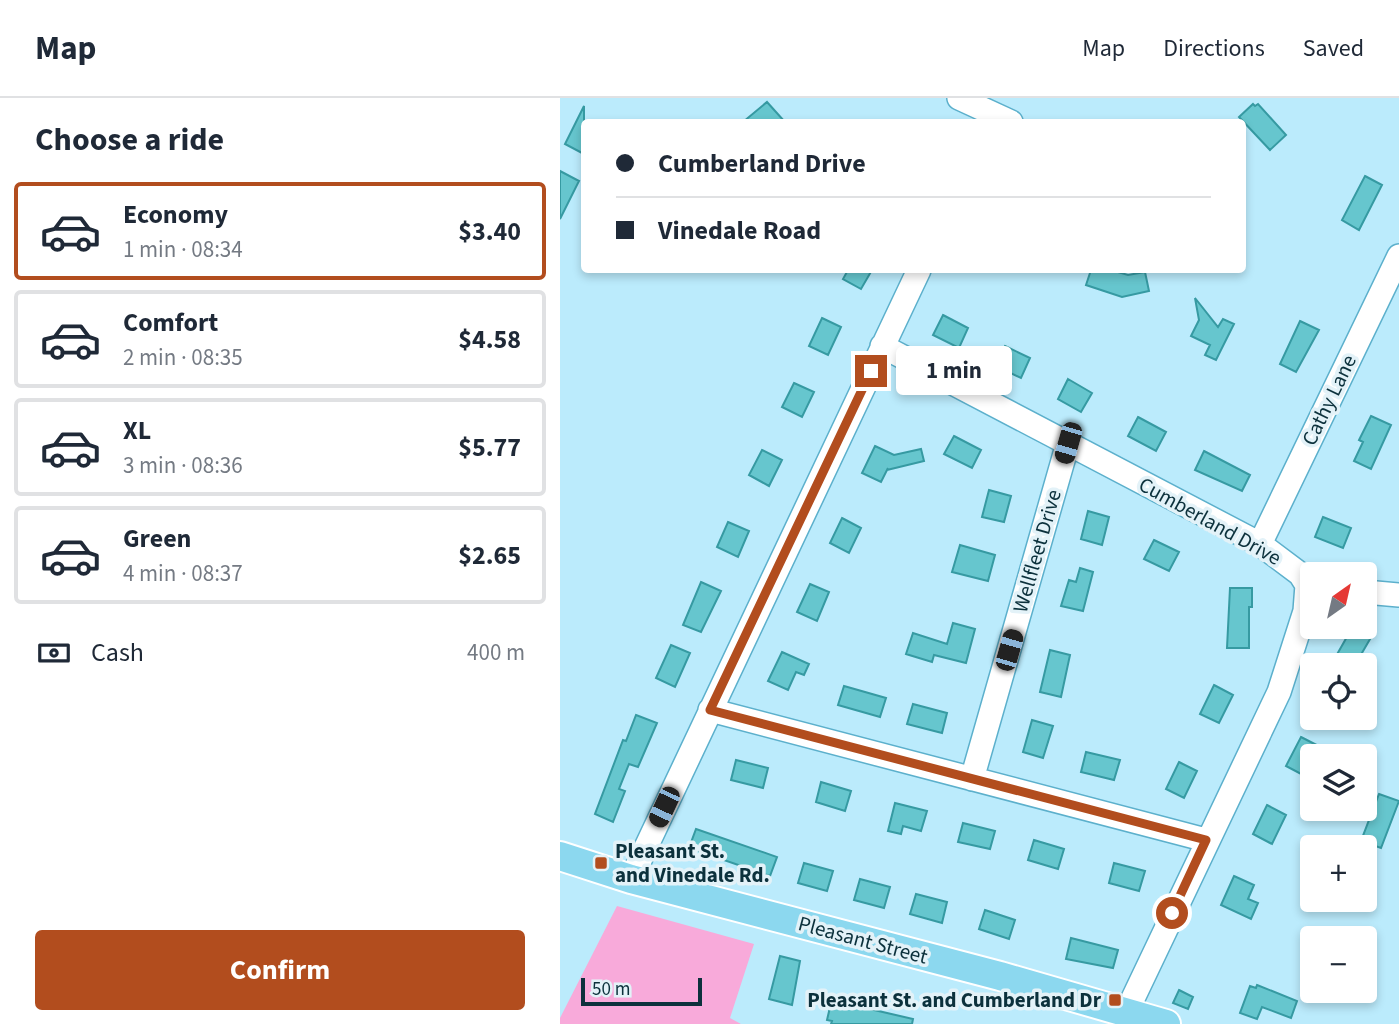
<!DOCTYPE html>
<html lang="en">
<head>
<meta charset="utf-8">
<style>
  body { margin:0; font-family:"Source Sans 3",sans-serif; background:#f6f6f7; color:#1f2937; height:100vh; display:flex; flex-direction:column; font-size:26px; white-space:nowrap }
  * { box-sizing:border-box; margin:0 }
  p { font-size:23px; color:#747a83 }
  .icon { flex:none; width:38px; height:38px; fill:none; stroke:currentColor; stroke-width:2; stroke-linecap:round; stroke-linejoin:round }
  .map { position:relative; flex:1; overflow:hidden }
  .drawer { display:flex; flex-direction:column; background:#fff; width:560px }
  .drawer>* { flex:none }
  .top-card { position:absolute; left:21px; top:21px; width:665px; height:154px; border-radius:7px; box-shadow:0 4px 10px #0003; display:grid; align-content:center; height:154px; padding:0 35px; background:#fff }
  .needle { width:46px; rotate:34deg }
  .fabs { position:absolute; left:740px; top:464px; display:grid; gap:14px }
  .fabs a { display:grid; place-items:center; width:77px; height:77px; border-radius:7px; background:#fff; box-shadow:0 4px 10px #0003; font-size:35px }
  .scale { position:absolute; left:21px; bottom:18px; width:121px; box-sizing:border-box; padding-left:7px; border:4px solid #0c313c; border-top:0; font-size:19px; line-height:24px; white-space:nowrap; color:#0c313c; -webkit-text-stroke:5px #e3f2f8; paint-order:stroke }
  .end { position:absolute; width:32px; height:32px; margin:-16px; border:9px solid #b24d1e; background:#fff; box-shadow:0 0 0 4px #fff }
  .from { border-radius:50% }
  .bubble { position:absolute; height:49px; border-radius:7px; background:#fff; box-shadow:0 4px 10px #0003; font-size:23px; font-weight:700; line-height:49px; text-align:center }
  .car { position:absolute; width:21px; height:42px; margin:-21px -10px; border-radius:9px; box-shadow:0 0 5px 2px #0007; background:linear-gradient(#222 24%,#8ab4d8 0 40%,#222 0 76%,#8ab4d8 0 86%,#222 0) }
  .top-card b { display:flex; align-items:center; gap:24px; height:66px; font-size:26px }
  .top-card b+b { border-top:2px solid #e0e1e3 }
  .top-card i { width:18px; height:18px; background:#1f2937 }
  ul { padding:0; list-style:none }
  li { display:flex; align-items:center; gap:21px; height:98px; margin:0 14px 10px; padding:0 21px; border:4px solid #e0e1e3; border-radius:7px }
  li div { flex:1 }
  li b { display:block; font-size:26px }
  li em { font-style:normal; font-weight:700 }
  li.selected { border-color:#b24d1e }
  li>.icon { width:63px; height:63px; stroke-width:1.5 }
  h2 { padding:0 35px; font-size:32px; line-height:84px }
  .pay { display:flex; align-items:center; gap:18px; height:77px; padding:0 35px; font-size:26px }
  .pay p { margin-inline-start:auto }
  .action { display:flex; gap:14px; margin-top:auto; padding:14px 35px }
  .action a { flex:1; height:80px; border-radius:7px; background:#b24d1e; color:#fff; font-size:28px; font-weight:700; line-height:80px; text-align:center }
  header { display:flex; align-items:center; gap:42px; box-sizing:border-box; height:98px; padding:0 35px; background:#fff; border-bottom:2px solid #e0e1e3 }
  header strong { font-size:33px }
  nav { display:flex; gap:38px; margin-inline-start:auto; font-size:24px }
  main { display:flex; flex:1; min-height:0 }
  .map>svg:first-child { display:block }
  .green { fill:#f8aada }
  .building { fill:#66c6ce; stroke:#369aa2; stroke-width:2 }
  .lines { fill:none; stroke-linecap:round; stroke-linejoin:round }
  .minor-casing { stroke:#5cb0cc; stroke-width:26 }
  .major-casing { stroke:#fff; stroke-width:32 }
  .minor { stroke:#fff; stroke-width:23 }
  .major { stroke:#8cd8ef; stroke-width:28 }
  .route { stroke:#b24d1e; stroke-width:9 }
  .poi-dot { fill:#b24d1e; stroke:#e3f2f8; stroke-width:2.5 }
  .labels { text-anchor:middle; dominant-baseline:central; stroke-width:7; stroke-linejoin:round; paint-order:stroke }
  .street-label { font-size:21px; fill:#0c313c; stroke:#e3f2f8 }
  .poi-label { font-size:21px; font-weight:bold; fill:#0c313c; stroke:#e3f2f8; text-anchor:start }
</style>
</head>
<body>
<header>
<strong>Map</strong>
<nav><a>Map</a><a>Directions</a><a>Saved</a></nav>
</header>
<main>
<section class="drawer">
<h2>Choose a ride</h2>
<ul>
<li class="selected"><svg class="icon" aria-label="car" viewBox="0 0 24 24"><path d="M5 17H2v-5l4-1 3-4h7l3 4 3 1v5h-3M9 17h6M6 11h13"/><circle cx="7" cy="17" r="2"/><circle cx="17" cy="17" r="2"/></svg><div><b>Economy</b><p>1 min · 08:34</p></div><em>$3.40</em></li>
<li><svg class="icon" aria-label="car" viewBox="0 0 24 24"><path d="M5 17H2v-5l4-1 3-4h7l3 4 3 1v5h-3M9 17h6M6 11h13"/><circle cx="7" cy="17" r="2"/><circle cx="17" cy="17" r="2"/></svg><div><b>Comfort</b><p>2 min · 08:35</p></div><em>$4.58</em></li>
<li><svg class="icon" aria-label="car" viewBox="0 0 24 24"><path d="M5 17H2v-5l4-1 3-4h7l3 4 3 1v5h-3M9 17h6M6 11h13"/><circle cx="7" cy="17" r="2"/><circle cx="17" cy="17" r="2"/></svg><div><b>XL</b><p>3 min · 08:36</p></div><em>$5.77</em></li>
<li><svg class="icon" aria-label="car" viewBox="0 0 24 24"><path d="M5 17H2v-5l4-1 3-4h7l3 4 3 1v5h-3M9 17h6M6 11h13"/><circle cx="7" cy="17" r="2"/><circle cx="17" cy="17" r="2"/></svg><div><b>Green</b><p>4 min · 08:37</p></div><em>$2.65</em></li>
</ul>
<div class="pay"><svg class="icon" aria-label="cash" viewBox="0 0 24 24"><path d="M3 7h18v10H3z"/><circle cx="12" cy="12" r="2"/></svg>Cash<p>400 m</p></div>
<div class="action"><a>Confirm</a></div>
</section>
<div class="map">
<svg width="839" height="926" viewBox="0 0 839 926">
  <rect width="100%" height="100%" fill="#bbebfc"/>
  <path class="green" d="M 57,808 L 194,846 L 170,920 L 181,926 L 0,926 L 0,920 Z"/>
  <path class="building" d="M 207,4 L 225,24 L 183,24 Z
    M 693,6 L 695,8 L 698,6 L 726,37 L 710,52 L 679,19 Z
    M 24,8 L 24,56 L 5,46 Z
    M 0,73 L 19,83 L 0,121 Z
    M 805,78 L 822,87 L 799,132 L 782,122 Z
    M 288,172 L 312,172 L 301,191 L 283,181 Z
    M 531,172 L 551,172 L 568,177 L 585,174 L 589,193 L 562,199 L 526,187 Z
    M 635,200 L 658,229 L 663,221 L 674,226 L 656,262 L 645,257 L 650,247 L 631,238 L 639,222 Z
    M 383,217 L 408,230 L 399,250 L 373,237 Z
    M 262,220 L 281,229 L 268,257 L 249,248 Z
    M 740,223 L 759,232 L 736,274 L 720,266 Z
    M 445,248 L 470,260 L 461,280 L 436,268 Z
    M 508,281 L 532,295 L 521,314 L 498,301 Z
    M 234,285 L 254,294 L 242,319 L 222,309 Z
    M 811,318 L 831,327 L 811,371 L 794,363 L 803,344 L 799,342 Z
    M 578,319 L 606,334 L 596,353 L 568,338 Z
    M 394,338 L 421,352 L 412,370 L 384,356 Z
    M 315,348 L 334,357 L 361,351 L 364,363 L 327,372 L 328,370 L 321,384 L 302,375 Z
    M 202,352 L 222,362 L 209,388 L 189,377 Z
    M 644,353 L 690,377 L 682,393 L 635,372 Z
    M 429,392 L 451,398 L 444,424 L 422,419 Z
    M 528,413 L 549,419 L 542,447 L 521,441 Z
    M 763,419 L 791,430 L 783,450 L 755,439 Z
    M 282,420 L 301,430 L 289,455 L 270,445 Z
    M 168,424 L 189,433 L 178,459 L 157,449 Z
    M 594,442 L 619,454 L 609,473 L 584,461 Z
    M 400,447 L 435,457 L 428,483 L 392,474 Z
    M 520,470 L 533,474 L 523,513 L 501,508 L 509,482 L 516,484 Z
    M 141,484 L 161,493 L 141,534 L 123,527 Z
    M 250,486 L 269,494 L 257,523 L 237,514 Z
    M 670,490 L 692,490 L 692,509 L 689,509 L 689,550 L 667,550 Z
    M 393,525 L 415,531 L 406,565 L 374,557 L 372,564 L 346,556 L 353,535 L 387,546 Z
    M 792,530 L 810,541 L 795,567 L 771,567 Z
    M 111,547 L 130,555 L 115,589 L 96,580 Z
    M 490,552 L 510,557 L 501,599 L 480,594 Z
    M 222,554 L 249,566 L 244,577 L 236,574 L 228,592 L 208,583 Z
    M 654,587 L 673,597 L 659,625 L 640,616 Z
    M 284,588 L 326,600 L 320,619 L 278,607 Z
    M 353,606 L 387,615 L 382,635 L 347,626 Z
    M 76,617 L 97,625 L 78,669 L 69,666 L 59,691 L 65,693 L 53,724 L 35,716 L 63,642 L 66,643 Z
    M 472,622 L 493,628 L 483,660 L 463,654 Z
    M 741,639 L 778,658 L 752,658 L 745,678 L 726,668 Z
    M 526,654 L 560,662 L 554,682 L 521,674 Z
    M 176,662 L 208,670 L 203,690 L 171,682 Z
    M 619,664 L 637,673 L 624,700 L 606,691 Z
    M 261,684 L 291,693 L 285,713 L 256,704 Z
    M 819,696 L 839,703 L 821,750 L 801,743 Z
    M 335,705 L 367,713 L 361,733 L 343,728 L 341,736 L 328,733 Z
    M 707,707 L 726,717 L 712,746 L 693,736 Z
    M 403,725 L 435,733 L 430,751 L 398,744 Z
    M 136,731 L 217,759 L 210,778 L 129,750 Z
    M 474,742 L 504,751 L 498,771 L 468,762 Z
    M 244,765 L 273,773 L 267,793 L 238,785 Z
    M 554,765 L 585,773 L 579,793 L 549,785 Z
    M 674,778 L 694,787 L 688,801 L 698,805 L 691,821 L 661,807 Z
    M 300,781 L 330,789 L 324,810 L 294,802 Z
    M 356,796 L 387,804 L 382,825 L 350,816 Z
    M 425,812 L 455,822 L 449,841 L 419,831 Z
    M 511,840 L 558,852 L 553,870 L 506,861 Z
    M 220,858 L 240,863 L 232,907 L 209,901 Z
    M 697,887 L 737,903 L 731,920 L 702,909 L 697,921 L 680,915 L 690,888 L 696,890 Z
    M 619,892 L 633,899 L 628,911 L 613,905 Z
    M 271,905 L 287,908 L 288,906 L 353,921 L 352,926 L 271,926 L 272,923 L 267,922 Z"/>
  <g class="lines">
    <g class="minor-casing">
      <path id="minor" d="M 399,0 L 451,24
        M 322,248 L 700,446 L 740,476 L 747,487 L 745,513 L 719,594 L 567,913
        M 700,446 L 839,158
        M 805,494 L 839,497
        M 150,612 L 646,742
        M 412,681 L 508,345
        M 71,781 L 359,172"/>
    </g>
    <g class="major-casing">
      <path id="major" d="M 0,758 L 71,781 L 440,878 L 606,926"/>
    </g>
    <use href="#minor" class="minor"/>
    <use href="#major" class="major"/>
  </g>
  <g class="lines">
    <path class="route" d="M 311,273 L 150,612 L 646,742 L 612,815"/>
  </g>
  <g class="poi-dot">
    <rect x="34" y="758" width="14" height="14" rx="3.5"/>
    <rect x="548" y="895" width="14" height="14" rx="3.5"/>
  </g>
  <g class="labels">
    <g class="street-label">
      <text transform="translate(769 302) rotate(-64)">Cathy Lane</text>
      <text transform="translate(650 423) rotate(29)">Cumberland Drive</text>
      <text transform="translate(477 453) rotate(-74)">Wellfleet Drive</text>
      <text transform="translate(303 842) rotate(15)">Pleasant Street</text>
    </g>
    <g class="poi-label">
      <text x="55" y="753">Pleasant St.<tspan x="55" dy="24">and Vinedale Rd.</tspan></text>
      <text x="541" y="902" text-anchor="end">Pleasant St. and Cumberland Dr</text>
    </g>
  </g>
</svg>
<div class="fabs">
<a><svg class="needle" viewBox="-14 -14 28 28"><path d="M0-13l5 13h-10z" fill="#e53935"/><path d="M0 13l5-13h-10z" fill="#747a83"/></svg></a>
<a><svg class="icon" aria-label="locate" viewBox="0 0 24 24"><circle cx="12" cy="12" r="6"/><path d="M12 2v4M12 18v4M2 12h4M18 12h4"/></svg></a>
<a><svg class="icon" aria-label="layers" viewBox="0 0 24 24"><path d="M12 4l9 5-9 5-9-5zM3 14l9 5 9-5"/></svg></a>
<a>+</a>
<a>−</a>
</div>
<div class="scale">50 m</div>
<i class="end from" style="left:612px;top:815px"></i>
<i class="end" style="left:311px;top:273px"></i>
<div class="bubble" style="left:336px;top:248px;width:116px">1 min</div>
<i class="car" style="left:508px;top:345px;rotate:196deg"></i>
<i class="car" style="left:449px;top:552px;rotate:16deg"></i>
<i class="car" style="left:104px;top:709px;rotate:205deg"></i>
<div class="top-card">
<b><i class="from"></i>Cumberland Drive</b>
<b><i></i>Vinedale Road</b>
</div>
</div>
</main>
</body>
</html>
